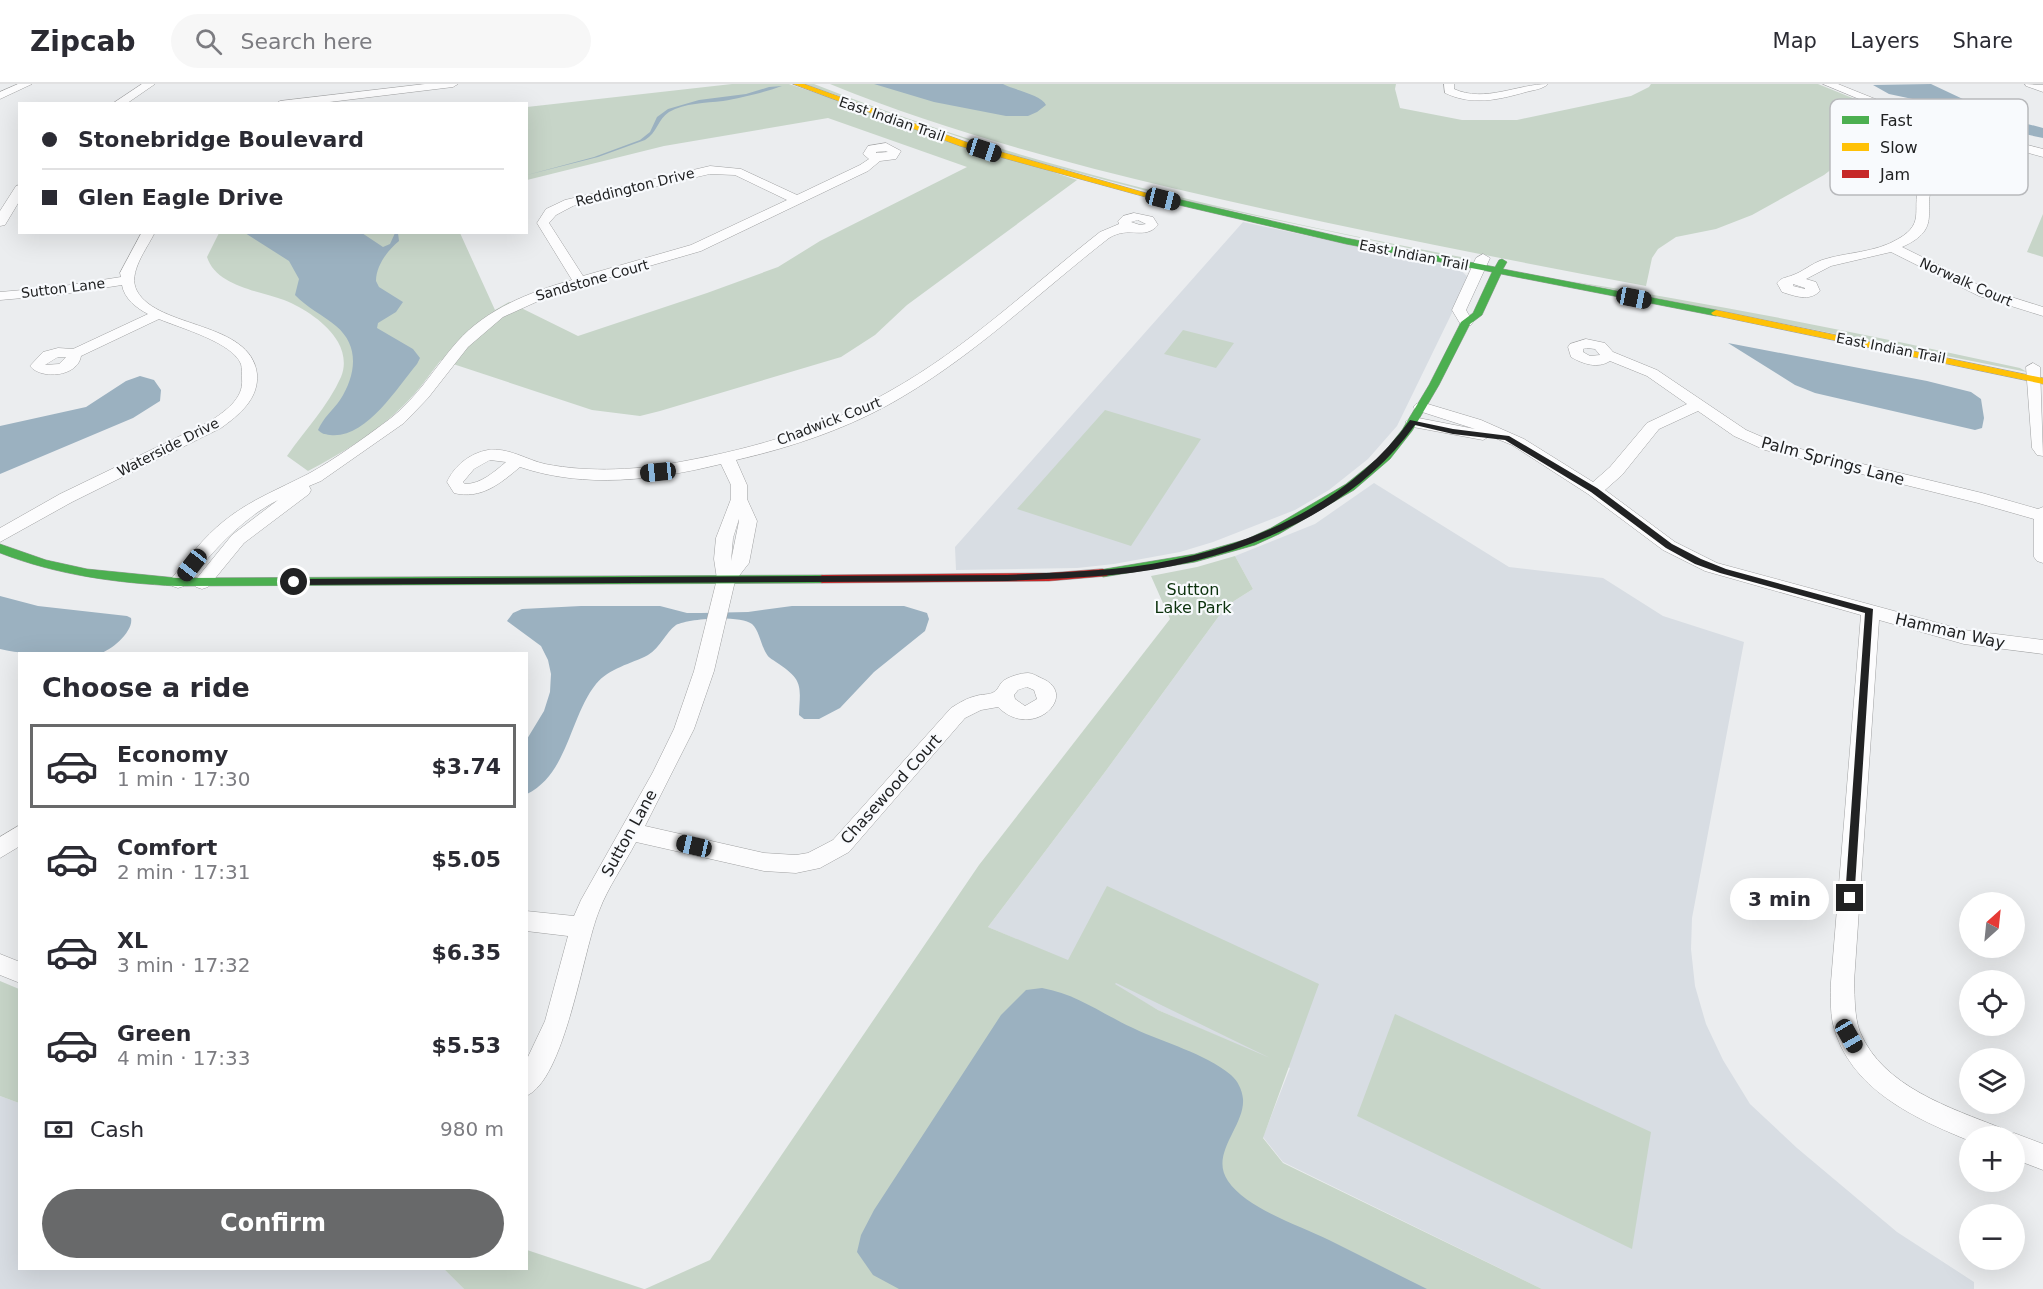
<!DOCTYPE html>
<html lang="en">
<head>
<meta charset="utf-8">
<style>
  body { margin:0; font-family:"DejaVu Sans",sans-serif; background:#f7f7f7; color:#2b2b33; height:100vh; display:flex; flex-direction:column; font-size:22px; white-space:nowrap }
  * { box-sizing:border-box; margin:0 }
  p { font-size:20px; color:#7c7c81 }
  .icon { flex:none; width:33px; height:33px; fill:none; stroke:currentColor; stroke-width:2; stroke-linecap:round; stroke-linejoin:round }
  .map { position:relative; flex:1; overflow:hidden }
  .side { position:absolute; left:18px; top:568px; width:510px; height:618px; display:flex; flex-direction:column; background:#fff; border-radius:0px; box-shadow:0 6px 24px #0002 }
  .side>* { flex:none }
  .banner { position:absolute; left:18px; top:18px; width:510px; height:132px; border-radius:0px; box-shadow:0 6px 24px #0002; display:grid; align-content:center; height:132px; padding:0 24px; background:#fff }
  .needle { width:39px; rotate:27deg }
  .fabs { position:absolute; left:1959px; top:808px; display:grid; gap:12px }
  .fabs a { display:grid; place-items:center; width:66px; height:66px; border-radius:50%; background:#fff; box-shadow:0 6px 24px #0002; font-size:30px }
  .end { position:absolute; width:27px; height:27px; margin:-14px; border:8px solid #212223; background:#fff; box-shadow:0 0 0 3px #fff }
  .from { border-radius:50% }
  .bubble { position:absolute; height:42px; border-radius:21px; background:#fff; box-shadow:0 6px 24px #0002; font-size:20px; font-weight:700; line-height:42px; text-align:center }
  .car { position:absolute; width:18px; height:36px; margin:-18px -9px; border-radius:8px; box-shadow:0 0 4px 2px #0007; background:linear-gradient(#222 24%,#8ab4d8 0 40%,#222 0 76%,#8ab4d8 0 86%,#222 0) }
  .banner b { display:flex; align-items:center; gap:21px; height:57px; font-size:22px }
  .banner b+b { border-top:2px solid #e1e1e2 }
  .banner i { width:15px; height:15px; background:#2b2b33 }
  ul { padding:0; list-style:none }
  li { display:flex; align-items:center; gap:18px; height:84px; margin:0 12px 9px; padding:0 12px; border:3px solid transparent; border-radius:0px }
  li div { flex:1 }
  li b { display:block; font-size:22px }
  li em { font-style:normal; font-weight:700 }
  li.on { border-color:#68696a }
  li>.icon { width:54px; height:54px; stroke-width:1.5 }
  h2 { padding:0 24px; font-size:27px; line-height:72px }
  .pay { display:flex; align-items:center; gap:15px; height:66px; padding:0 24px; font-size:22px }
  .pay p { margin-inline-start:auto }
  .button { display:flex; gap:12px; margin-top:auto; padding:12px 24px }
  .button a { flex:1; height:69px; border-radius:36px; background:#68696a; color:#fff; font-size:24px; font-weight:700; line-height:69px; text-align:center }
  header { display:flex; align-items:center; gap:36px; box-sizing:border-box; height:84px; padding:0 30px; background:#fff; border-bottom:2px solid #e1e1e2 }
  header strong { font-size:28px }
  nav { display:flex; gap:33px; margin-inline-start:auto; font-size:21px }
  .search { width:420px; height:54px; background:#f7f7f7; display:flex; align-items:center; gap:15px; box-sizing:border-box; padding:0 21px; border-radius:33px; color:#7c7c81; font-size:22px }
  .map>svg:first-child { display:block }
  .built { fill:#d8dde3 }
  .green { fill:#c7d5c8; fill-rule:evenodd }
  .water { fill:#9bb1c0 }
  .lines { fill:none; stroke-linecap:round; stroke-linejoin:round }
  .street-casing { stroke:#a0a1a2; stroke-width:1 }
  .fast-casing { stroke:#a0a1a2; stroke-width:1 }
  .slow-casing { stroke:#a0a1a2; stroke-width:1 }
  .jam-casing { stroke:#a0a1a2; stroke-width:1 }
  .street { fill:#fcfcfd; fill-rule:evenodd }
  .fast { fill:#4caf50; fill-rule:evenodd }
  .slow { fill:#ffc107; fill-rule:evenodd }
  .jam { fill:#c62828; fill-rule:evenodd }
  .route { fill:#212223 }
  .labels { text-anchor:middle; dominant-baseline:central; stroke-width:4.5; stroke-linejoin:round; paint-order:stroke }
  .far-street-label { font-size:14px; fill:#212223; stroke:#f8fafd }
  .street-label { font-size:16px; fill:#212223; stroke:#f8fafd }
  .park-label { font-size:16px; fill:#0c320d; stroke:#f8fafd }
  .key { fill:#f8fafd; stroke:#b8b9bc; stroke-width:1.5 }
  .key-label { font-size:16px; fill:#212223 }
</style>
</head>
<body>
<header>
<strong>Zipcab</strong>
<div class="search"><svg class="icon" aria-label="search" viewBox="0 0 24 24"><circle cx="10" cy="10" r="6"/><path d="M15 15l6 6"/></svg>Search here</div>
<nav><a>Map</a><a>Layers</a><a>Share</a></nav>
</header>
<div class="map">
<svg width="2043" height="1205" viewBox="0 0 2043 1205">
  <rect width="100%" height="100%" fill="#ebedef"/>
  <path class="built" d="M 1243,138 L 1458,184 L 1468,193 L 1467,198 L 1397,342 L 1368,375 L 1329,406 L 1295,426 L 1213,458 L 1180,468 L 1114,480 L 1077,484 L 956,486 L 955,463 Z
    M 1374,399 L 1509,483 L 1603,494 L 1663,532 L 1744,558 L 1692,834 L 1691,865 L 1695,902 L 1706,940 L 1723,976 L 1750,1020 L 1797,1064 L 1897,1148 L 1974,1198 L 1974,1205 L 1542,1205 L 1283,1078 L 1263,1053 L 1290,984 L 1158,926 L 1087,885 L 988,843 L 1105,688 L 1219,532 L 1234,517 L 1253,505 L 1235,472 L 1315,440 Z
    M 0,1012 L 19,1019 L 20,1185 L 444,1185 L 464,1205 L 0,1205 Z"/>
  <path class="green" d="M 732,0 L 789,0 L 1077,96 L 907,221 L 875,251 L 841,273 L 660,327 L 640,332 L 592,326 L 441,276 C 429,291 418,308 403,322 C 376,349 342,369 308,387 L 287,372 C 305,346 328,322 341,293 C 346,281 344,269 338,258 C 327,239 304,224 284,216 C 259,207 216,202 207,173 L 219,149 L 460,149 L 495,226 L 509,218 L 578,252 L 707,209 L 778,183 L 820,157 L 967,83 L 828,34 L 664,62 L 527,96 L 527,23 Z
    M 804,0 L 814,0 C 1022,82 1242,131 1461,173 L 1465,176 L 1181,116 L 1018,73 Z
    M 830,0 L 1396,0 L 1395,5 L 1400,24 L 1462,36 L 1517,36 L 1631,12 L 1649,3 L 1651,0 L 1818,0 L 1887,28 L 1867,40 L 1846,74 L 1824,91 L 1752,131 L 1716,145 L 1676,153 L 1658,165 L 1652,174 L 1646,202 C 1487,172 1329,141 1172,104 C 1056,76 940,45 830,0 Z
    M 2043,130 L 2043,173 L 2027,168 Z
    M 1570,197 C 1721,221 1871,251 2020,284 L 2027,288 Z
    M 1183,246 L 1234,259 L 1216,284 L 1164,270 Z
    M 1105,326 L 1201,355 L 1131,462 L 1017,425 Z
    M 1235,472 L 1253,505 L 1234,517 L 1219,532 L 1105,688 L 988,843 L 1068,876 L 1107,802 L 1319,900 L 1263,1054 L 1283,1079 L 1542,1205 L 645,1205 L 710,1176 L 979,781 L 1170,535 L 1151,492 L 1197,483 ZM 1115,900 L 1116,899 L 1270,974 L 1158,926 Z
    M 0,897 L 19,905 L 19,1019 L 0,1012 Z
    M 1395,930 L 1651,1048 L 1632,1165 L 1357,1032 Z
    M 527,1166 L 644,1205 L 464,1205 L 444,1185 L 526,1185 Z"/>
  <path class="water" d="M 874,0 L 1003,0 C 1014,6 1042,11 1046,21 L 1037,28 L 1028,32 L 1006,32 L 934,18 Z
    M 1931,0 L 2001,33 L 2043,44 L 2043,54 L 2001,45 L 1936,20 L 1889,10 L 1873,1 Z
    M 782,2 C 766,8 741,14 723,17 C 705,19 685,19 669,28 C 658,35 657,49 645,56 L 598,73 L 527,91 L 594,73 L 640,56 L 650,48 L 657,33 L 668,25 L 699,16 L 746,10 L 769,3 Z
    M 245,149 L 362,149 L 383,163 L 390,160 L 395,149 L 398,149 L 399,157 C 387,167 376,182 376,197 L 379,203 L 403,218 L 396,228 L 378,239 L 377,244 L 413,265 L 420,274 L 417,280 C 396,305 366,355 330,351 C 324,350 322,350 318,346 C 323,334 333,326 340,316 C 356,291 360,262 336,242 C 323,231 306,223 295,211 L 299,195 L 289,177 Z
    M 1728,259 L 1927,297 L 1971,308 L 1981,315 L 1984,334 L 1982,344 L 1975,346 L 1815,309 L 1795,301 Z
    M 140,292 L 154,296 L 161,306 L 160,317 L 133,334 L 0,390 L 0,342 L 86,323 L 126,297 Z
    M 0,512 L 38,522 L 127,532 L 131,534 C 134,547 112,566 99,570 C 92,572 82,570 75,570 C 49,570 25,571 0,565 Z
    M 581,522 L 660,522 L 687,529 L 701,529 L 748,528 L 792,522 L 904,522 L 927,529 L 929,535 L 925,547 L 874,588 L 840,624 L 819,635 L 804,635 L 799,631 C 800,603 804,597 779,580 C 774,576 769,575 766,569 C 761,561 759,546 752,540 C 741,531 689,534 676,541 C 665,549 661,563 648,571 C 631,580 609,584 596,600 C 570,632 568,690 527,710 L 527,655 L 544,627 L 550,608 L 551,590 L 548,576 L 541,562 L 507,537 L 513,529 L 522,525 Z
    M 1042,904 C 1077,910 1102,930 1133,944 C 1166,960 1203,968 1231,991 C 1238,997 1242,1006 1243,1015 C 1245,1042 1209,1070 1228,1097 C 1247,1125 1299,1141 1329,1156 C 1362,1172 1394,1189 1427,1205 L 899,1205 L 873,1191 L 857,1168 L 861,1151 L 874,1126 L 1001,931 L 1026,906 Z"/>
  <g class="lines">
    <g class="street-casing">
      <path id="street" d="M 18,0 L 32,0 L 0,15 L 0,8 Z
        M 142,0 L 155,0 L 126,20 L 112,20 Z
        M 425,0 L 458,0 L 453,3 L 313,20 L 275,20 L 280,17 Z
        M 1444,0 L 1454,0 L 1454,5 C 1485,19 1517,0 1548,0 C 1543,5 1534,6 1526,8 C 1498,16 1472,22 1445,9 Z
        M 1823,0 L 1838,0 L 1920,33 L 2043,65 L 2043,73 L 1912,37 Z
        M 2025,0 L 2043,1 L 2043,8 L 2026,2 Z
        M 886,59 L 901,67 L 896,75 L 880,77 L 868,87 L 701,167 L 556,209 L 503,233 L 468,263 L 428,314 L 404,339 L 321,397 L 309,402 L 311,406 L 309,410 L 244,459 L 208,503 L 202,505 L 196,503 L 193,499 L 232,451 L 278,416 C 239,436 212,469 184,502 L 178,504 L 172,502 L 169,498 L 172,494 C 188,474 204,453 224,437 C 250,416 279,405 308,390 C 334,376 367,352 391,334 C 418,313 435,283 457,258 C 486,225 530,208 572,196 L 537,139 L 546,125 L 565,116 L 710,82 L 741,85 L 797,111 L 860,81 L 869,75 L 863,70 L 868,62 ZM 885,67 L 888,68 L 876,69 L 876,68 ZM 710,90 L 735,91 L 787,116 L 691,161 L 583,192 L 549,139 L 556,131 L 573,122 Z
        M 1954,67 L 1960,71 C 1952,81 1940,88 1934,99 C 1920,125 1945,144 1902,163 L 1989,206 L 2043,223 L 2043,232 L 1979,212 L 1891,168 L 1831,182 L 1806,195 L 1816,198 L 1820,207 C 1809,218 1795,212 1782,208 L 1777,199 C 1782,193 1786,194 1793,191 C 1802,188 1811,180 1822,176 C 1846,168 1875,169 1898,155 C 1928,138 1909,123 1921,99 C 1928,87 1941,79 1950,68 ZM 1793,200 L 1805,204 L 1805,205 L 1793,202 Z
        M 20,101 L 20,116 L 5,141 L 0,142 L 0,127 L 16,102 Z
        M 1134,129 L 1153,133 L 1158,141 C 1144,157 1130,141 1109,154 C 1041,207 977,269 902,313 C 852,343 793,363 736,376 L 747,401 L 747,415 L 757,437 L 749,479 L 735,497 L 714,587 L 694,645 L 645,742 L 764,769 L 796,771 L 808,769 L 833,756 L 951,624 C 959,619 967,614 976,612 C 981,610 990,611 994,608 C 997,607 1000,600 1002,598 C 1007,593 1021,589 1028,589 C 1032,589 1037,592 1041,594 C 1081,610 1033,658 998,623 L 981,626 L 965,634 L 849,768 L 820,784 L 796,789 L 764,787 L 636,758 C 624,781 608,803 599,827 C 583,866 565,996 526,1012 L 526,977 L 545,937 L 568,852 L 526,847 L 526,827 L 574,832 L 581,816 L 653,688 L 674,645 L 694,587 L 717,495 L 714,475 L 716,454 L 731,415 L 731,401 L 721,380 C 656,396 585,405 520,383 C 501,399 481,416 454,409 L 447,398 C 454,382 470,369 488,366 C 508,363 527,376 545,380 C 591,389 640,386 685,377 C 755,364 828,343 890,307 C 967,264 1031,202 1100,148 L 1119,140 L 1118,137 L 1123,132 ZM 1138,136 L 1146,140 L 1140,141 L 1131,138 ZM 490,376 L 506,378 C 494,388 481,400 465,400 L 463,398 L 474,385 ZM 739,435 L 739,437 L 731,477 L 733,454 ZM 1027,603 L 1034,606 L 1037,615 L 1025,622 L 1015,615 L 1014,611 L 1018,606 Z
        M 142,148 L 155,148 C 147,165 127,189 137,207 C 158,245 251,237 257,290 C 259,315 239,331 221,344 L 72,418 L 0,458 L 0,444 L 60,410 L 209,338 C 224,328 244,315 242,295 C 242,291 242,284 241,280 C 232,258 180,244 159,235 L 81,272 C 78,293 41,296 30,282 L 43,268 L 58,264 L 73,265 L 148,230 C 136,224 124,214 122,201 L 57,211 L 0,216 L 0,208 L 57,203 L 121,193 L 120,189 ZM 58,273 L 66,273 L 59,280 L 45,281 Z
        M 1483,170 L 1490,174 L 1466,226 L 1473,238 L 1471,241 L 1461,241 L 1452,226 L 1476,174 Z
        M 1586,255 L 1605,259 L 1613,268 L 1657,286 L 1746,346 L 1776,359 L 1982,409 L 2038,425 L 2043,423 L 2043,479 L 2037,477 L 2034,473 L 2034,435 L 1978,419 L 1765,366 L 1734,352 L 1698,327 L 1659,345 L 1622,391 L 1605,406 L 1675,458 L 1717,479 L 1964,546 L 2043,556 L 2043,570 L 1964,560 L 1879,536 L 1854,898 C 1855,914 1854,932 1860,948 C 1883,1003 1951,1024 2001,1044 L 2005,1053 L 2014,1049 L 2043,1060 L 2043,1086 L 2014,1075 L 2014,1053 L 1970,1053 L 1970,1057 C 1914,1034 1849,1005 1833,940 C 1830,926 1831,912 1831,898 L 1861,531 L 1705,487 L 1663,466 L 1588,410 L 1512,361 L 1490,352 L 1483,356 L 1413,343 L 1405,338 L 1413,333 L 1475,345 L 1416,326 L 1413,323 L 1416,320 L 1421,318 L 1481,336 L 1524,355 L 1593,398 L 1610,383 L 1647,339 L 1687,320 L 1647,292 L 1610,277 C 1598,285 1583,280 1571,273 L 1568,263 L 1570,260 ZM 1587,264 L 1595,265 L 1600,271 L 1590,272 L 1583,268 L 1583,265 Z
        M 2033,279 L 2040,283 L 2043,372 L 2037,371 L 2032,364 L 2026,283 Z
        M 20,741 L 20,762 L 0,774 L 0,753 Z
        M 0,870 L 20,878 L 20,899 L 0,891 Z"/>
    </g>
    <g class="fast-casing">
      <path id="fast" d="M 1156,110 L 1346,154 L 1495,183 L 1499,176 L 1502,175 L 1507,178 L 1503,185 L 1716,226 L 1721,229 L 1716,232 L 1501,190 L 1482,231 L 1470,240 L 1439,301 L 1412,347 L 1390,375 L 1354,406 L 1279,450 L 1255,461 L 1195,478 L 1103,493 L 1097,489 L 1099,486 L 1195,470 L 1247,455 L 1271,444 L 1346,400 L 1382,371 L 1402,346 L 1429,301 L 1461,238 L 1473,229 L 1492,188 L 1346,160 L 1153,115 L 1152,113 Z
        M 0,460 L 46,476 L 87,485 L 177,494 L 822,491 L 828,495 L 822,499 L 177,502 C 116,499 57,491 0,469 Z"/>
    </g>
    <g class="slow-casing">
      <path id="slow" d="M 793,0 L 804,0 L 966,58 L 1160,113 L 1153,115 L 960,62 Z
        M 1716,226 L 2043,294 L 2043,300 L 1713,231 L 1711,229 Z"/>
    </g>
    <g class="jam-casing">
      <path id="jam" d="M 1103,485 L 1109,489 L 1107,492 L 1049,497 L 822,499 L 816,495 L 822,491 L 1049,489 Z"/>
    </g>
    <use href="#street" class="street"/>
    <use href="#fast" class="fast"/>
    <use href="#slow" class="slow"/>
    <use href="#jam" class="jam"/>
  </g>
  <path class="route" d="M 1410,336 L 1453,345 L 1509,352 L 1597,404 L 1672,460 L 1701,475 L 1726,485 L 1873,525 L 1854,818 L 1846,818 L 1845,814 L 1865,529 L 1720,489 L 1695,480 L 1666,464 L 1591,408 L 1505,356 L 1453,350 L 1415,341 C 1347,436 1225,480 1112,491 C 1077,494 1042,495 1007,497 L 294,501 L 289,498 L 294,495 L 1007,491 C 1042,489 1077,488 1112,485 C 1224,474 1342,430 1410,336 Z"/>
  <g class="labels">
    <g class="far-street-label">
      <text transform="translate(892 35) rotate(19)">East Indian Trail</text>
      <text transform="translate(635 103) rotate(-14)">Reddington Drive</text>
      <text transform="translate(1414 171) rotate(11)">East Indian Trail</text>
      <text transform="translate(592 196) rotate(-16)">Sandstone Court</text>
      <text transform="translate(1966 198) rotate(24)">Norwalk Court</text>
      <text transform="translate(63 204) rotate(-7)">Sutton Lane</text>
      <text transform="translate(1891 264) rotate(11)">East Indian Trail</text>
      <text transform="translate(829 337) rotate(-21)">Chadwick Court</text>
      <text transform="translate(168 363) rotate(-27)">Waterside Drive</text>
    </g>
    <g class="street-label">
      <text transform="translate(1833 377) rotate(15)">Palm Springs Lane</text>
      <text transform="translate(1950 547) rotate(13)">Hamman Way</text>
      <text transform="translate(891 705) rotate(-48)">Chasewood Court</text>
      <text transform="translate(629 749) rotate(-61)">Sutton Lane</text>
    </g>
    <g class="park-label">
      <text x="1193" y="505">Sutton<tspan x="1193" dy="18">Lake Park</tspan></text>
    </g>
  </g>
  <rect x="1830" y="15" width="198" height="96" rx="9" class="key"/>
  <rect x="1842" y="32" width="27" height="8" fill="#4caf50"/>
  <rect x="1842" y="59" width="27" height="8" fill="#ffc107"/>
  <rect x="1842" y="86" width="27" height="8" fill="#c62828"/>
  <g class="key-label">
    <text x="1880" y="42">Fast</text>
    <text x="1880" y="69">Slow</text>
    <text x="1880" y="96">Jam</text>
  </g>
</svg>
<div class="fabs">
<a><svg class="needle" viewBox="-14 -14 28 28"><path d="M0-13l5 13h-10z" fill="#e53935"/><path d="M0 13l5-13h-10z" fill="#7c7c81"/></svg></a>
<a><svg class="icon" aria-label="locate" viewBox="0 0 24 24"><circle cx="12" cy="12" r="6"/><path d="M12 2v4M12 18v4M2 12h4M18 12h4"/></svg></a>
<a><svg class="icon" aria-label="layers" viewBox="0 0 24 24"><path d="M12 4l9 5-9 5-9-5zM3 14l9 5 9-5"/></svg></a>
<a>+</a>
<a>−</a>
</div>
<i class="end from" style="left:294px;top:498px"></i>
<i class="end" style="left:1850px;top:814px"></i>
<div class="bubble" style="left:1730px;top:794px;width:99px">3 min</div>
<i class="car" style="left:984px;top:66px;rotate:108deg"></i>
<i class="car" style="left:1163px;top:115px;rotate:104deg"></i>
<i class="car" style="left:1634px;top:214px;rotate:101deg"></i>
<i class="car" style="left:658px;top:388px;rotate:264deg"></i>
<i class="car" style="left:192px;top:481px;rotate:218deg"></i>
<i class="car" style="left:694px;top:762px;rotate:283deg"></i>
<i class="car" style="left:1849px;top:952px;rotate:150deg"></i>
<div class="banner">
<b><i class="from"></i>Stonebridge Boulevard</b>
<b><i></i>Glen Eagle Drive</b>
</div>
<section class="side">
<h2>Choose a ride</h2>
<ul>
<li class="on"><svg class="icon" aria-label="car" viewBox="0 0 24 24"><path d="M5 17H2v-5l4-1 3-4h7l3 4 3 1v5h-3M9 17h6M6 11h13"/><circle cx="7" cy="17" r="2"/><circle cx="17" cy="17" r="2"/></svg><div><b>Economy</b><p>1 min · 17:30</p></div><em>$3.74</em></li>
<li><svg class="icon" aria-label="car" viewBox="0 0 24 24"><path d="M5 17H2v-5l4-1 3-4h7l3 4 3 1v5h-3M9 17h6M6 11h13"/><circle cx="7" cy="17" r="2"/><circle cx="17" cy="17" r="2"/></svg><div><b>Comfort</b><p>2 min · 17:31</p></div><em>$5.05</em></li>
<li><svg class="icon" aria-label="car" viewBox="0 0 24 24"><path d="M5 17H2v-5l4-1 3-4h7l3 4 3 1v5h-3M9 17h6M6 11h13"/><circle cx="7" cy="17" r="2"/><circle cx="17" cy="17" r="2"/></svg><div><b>XL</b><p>3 min · 17:32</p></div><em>$6.35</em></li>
<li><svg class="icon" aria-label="car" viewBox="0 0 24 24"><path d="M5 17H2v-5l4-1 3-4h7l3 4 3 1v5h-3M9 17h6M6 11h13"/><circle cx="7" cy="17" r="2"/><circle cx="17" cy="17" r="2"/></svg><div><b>Green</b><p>4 min · 17:33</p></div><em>$5.53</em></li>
</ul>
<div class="pay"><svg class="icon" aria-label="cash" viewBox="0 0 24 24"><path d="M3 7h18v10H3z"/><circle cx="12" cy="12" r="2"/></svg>Cash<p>980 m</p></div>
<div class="button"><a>Confirm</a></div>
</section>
</div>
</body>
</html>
